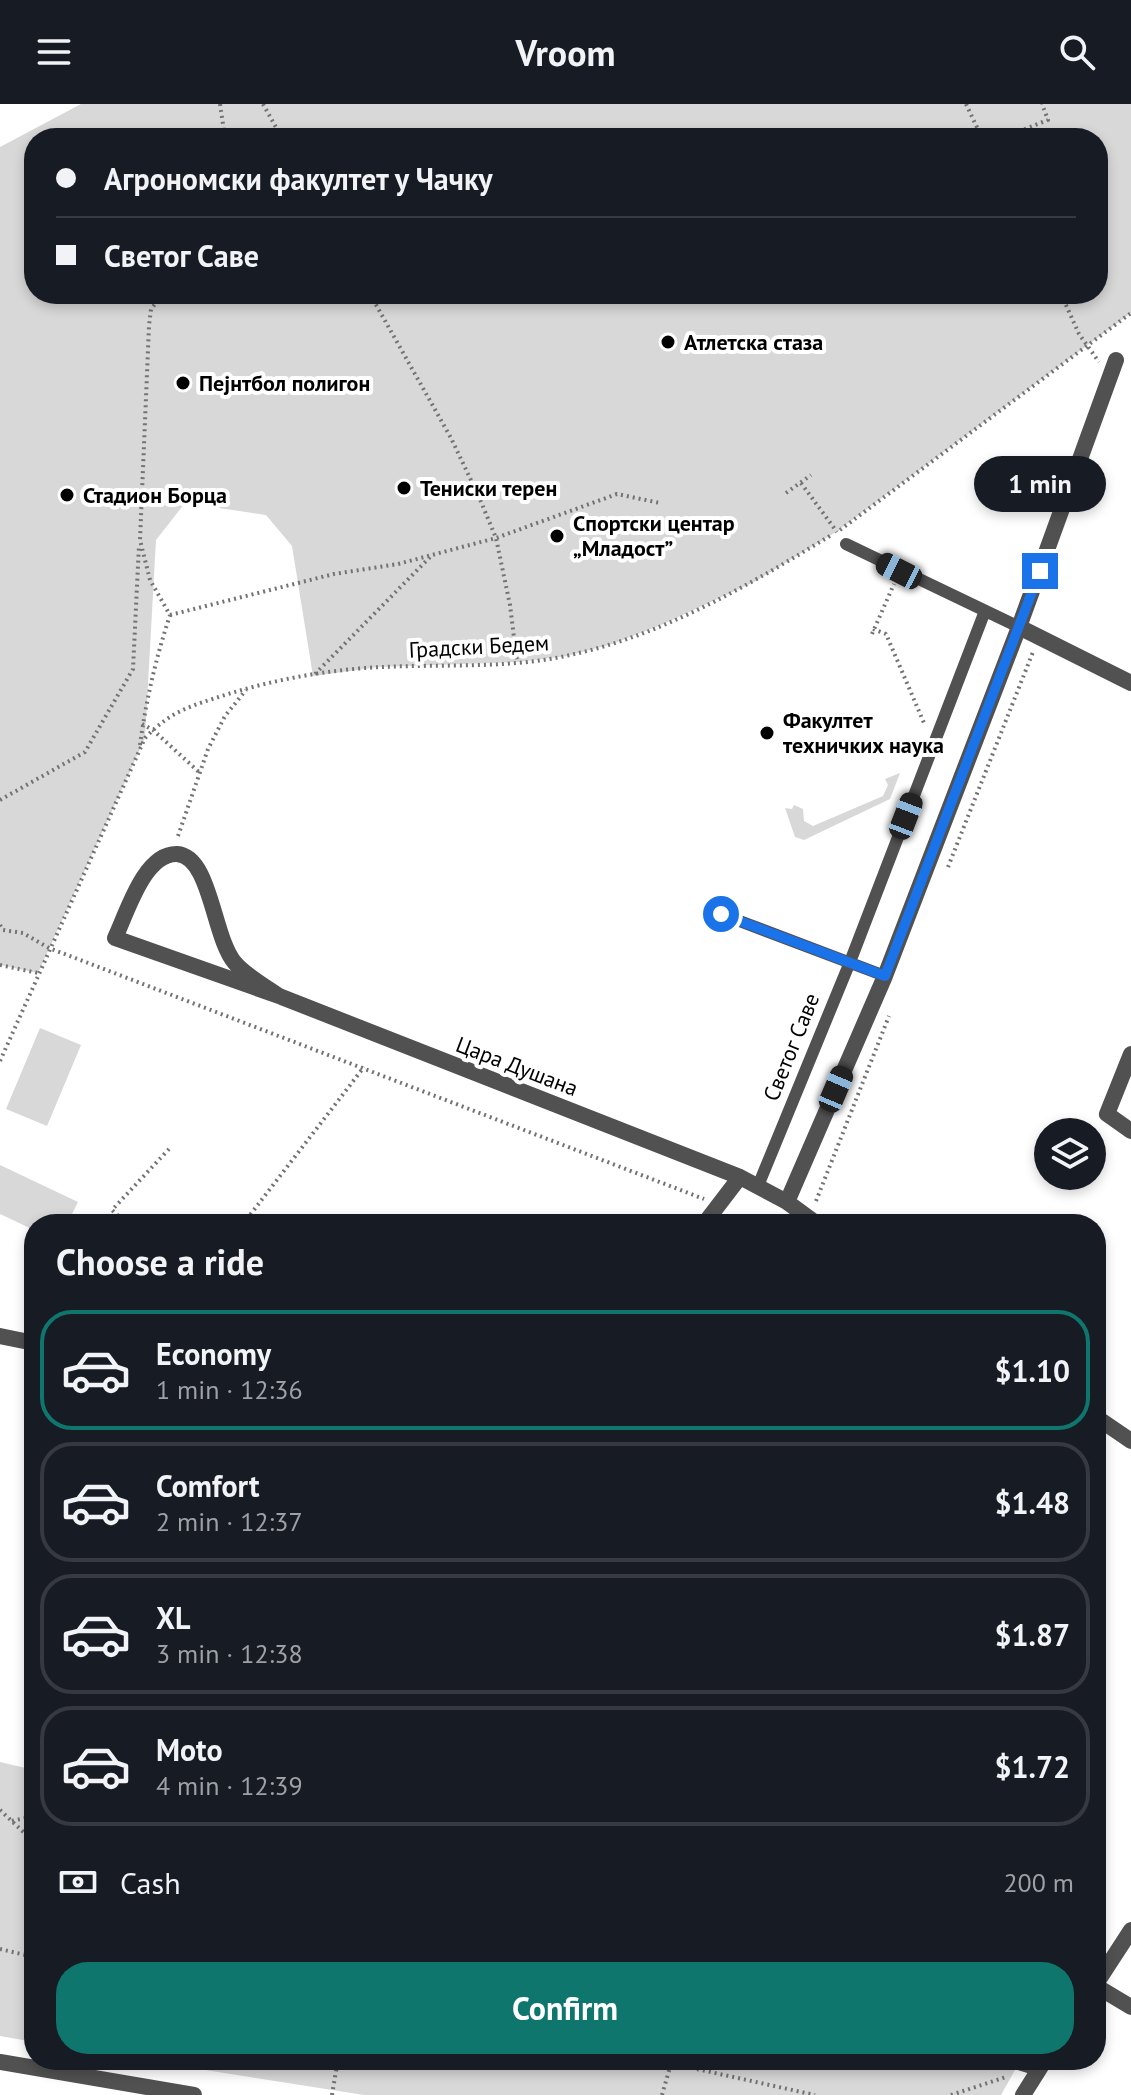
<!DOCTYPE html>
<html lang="en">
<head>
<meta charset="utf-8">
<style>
  body { margin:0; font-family:"PT Sans",sans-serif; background:#242831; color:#f1f3f6; height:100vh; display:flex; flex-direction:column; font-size:30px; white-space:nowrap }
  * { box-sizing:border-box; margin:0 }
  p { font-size:26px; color:#9ea1a6 }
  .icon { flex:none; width:44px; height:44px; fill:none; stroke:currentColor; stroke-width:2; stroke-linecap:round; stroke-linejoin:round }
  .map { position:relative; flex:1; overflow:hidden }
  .side { position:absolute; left:24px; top:1110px; width:1082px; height:856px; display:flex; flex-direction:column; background:#171b24; border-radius:32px; box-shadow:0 4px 12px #0003 }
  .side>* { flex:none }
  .banner { position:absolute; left:24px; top:24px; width:1084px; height:176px; border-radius:32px; box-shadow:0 4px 12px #0003; display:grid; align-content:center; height:176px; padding:0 32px; background:#171b24 }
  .controls { position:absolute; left:1034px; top:1014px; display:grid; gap:16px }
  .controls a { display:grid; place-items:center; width:72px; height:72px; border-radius:50%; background:#171b24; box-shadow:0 4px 12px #0003; font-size:40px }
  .end { position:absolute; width:36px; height:36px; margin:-18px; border:10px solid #1a73e8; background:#fff; box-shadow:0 0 0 4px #fff }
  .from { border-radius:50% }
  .bubble { position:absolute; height:56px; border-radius:28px; background:#171b24; box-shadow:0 4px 12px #0003; font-size:26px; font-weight:800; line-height:56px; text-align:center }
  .car { position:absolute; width:24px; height:48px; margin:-24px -12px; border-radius:10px; box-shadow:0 0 6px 2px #0007; background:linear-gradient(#222 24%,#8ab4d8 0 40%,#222 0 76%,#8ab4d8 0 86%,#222 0) }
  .banner b { display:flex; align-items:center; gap:28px; height:76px; font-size:30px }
  .banner b+b { border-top:2px solid #363941 }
  .banner i { width:20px; height:20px; background:#f1f3f6 }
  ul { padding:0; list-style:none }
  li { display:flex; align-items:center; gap:24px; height:120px; margin:0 16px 12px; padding:0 16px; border:4px solid #363941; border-radius:32px }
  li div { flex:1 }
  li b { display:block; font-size:30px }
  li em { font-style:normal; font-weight:800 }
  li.selected { border-color:#0f766e }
  li>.icon { width:72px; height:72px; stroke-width:1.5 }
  h2 { padding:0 32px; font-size:36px; line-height:96px }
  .pay { display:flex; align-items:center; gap:20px; height:88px; padding:0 32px; font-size:30px }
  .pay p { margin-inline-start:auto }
  .cta { display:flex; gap:16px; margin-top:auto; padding:16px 32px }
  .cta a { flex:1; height:92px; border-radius:32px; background:#0f766e; color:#fff; font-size:32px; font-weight:800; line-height:92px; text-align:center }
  header { display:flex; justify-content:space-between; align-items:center; height:104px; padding:0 32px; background:#171b24; font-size:36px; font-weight:800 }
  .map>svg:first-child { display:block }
  .green { fill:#d8d8d8; fill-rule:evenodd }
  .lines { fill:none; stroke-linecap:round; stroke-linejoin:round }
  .path { stroke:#737373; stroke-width:4; stroke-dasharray:2 4; stroke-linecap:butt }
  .lane { stroke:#515151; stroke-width:12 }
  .street { stroke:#515151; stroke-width:16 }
  .route { stroke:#1a73e8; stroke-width:10 }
  .poi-dot { fill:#000; stroke:#fff; stroke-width:3 }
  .labels { text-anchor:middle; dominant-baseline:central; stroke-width:8; stroke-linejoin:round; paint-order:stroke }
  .poi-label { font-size:22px; font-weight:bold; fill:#000; stroke:#fff; text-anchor:start }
  .street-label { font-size:22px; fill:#000; stroke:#fff }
</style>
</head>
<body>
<header><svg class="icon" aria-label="menu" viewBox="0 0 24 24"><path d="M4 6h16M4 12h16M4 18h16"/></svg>Vroom<svg class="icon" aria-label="search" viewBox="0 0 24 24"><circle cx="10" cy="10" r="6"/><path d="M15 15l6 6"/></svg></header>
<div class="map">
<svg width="1131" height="1991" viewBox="0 0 1131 1991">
  <rect width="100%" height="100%" fill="#fff"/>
  <path class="green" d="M 81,0 L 1131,0 L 1131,209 L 836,428 L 754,478 L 661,521 L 612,540 L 567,552 L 517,558 L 378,563 L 313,572 L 292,442 L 266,411 L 185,399 L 156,436 L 145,634 L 38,869 L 0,861 L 0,43 ZM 1098,34 L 1098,190 L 34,190 L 34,34 Z
    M 900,669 L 890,695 L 804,736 L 795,733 L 785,704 L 792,705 L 794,701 L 803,705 L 804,717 L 813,722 L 883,692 L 888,681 L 885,675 Z
    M 40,924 L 81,941 L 47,1022 L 6,1005 Z
    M 0,1061 L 78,1098 L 67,1120 L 34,1120 L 34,1126 L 0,1110 Z
    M 0,1658 L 34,1666 L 34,1938 L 0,1932 Z
    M 142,1956 L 983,1956 L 1015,1966 L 1001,1991 L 364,1991 Z"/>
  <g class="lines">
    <path class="path" d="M 220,0 L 225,34
      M 263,0 L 282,34
      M 966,0 L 982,34
      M 1002,34 L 1048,16 L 1042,0
      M 370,190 L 451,334 L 479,393 L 496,434 L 510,501 L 517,558
      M 1061,190 L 1079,230 L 1099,258
      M 801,379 L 837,428
      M 786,389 L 811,371
      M 840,426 L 1131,209
      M 170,511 L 334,470 L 398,460 L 496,434 L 617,390 L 660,399
      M 873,525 L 886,530 L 924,619
      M 872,530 L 894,480
      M 315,570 L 432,451
      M 142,620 L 153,626 L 200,669
      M 140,641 C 146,596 156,554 170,511 L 150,476 L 140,436 L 149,222 L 151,205 L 163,190
      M 0,696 L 85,648 L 133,565 L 139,441
      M 178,732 L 208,645 L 225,612 L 246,586
      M 948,763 L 1033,548
      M 0,821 L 3,826 L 23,829 L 49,844 L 704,1095
      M 0,861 L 38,869
      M 0,957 L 145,634 C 172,606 191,602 228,590 C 277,575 332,565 383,563 C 444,560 509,565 570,551 C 664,531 751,480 833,430
      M 816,1097 L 889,912
      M 127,1120 L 112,1106 L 169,1045
      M 243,1120 L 364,963
      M 0,1706 L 34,1738
      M 12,1717 L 34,1712
      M 0,1845 L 34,1853
      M 328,1956 L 337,1961 L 347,1956
      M 656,1956 L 815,1991
      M 142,1960 L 144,1956
      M 332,1991 L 337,1961
      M 662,1991 L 672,1956
      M 951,1991 L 1006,1973"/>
    <path class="lane" d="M 846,440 L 1019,523
      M 721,810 L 885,872
      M 758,1082 L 850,858 L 985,507
      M 1005,1956 L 1038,1966"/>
    <path class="street" d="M 1019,523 L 1131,579
      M 279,892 C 265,882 246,872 235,859 C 213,834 211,752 177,750 C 144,749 127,809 115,834 L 279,892 L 740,1073 L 787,1098 L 817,1120
      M 1131,950 L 1107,1010 L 1131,1027
      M 787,1098 L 885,872 L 1019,523 L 1116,256
      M 704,1120 L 740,1073
      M 0,1232 L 34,1239
      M 1096,1313 L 1131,1337
      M 1096,1880 L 1131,1826
      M 1096,1882 L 1131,1903
      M 0,1958 L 194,1991
      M 1023,1991 L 1045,1956"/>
  </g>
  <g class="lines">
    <path class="route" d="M 721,810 L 885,872 L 1040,467"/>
  </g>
  <g class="poi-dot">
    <circle cx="668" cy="238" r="8"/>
    <circle cx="183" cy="279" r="8"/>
    <circle cx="404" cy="384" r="8"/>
    <circle cx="67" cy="391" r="8"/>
    <circle cx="557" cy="432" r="8"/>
    <circle cx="767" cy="629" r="8"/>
  </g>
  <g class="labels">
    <g class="poi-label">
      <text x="684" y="238">Атлетска стаза</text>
      <text x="199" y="279">Пејнтбол полигон</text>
      <text x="420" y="384">Тениски терен</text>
      <text x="83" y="391">Стадион Борца</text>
      <text x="573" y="419">Спортски центар<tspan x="573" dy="25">„Младост”</tspan></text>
      <text x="783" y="616">Факултет<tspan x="783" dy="25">техничких наука</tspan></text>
    </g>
    <g class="street-label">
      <text transform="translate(479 542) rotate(-3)">Градски Бедем</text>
      <text transform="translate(791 943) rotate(-68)">Светог Саве</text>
      <text transform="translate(517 962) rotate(21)">Цара Душана</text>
    </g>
  </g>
</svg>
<div class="controls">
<a><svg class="icon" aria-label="layers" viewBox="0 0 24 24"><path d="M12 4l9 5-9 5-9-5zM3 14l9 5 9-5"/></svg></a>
</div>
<i class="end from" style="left:721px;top:810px"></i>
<i class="end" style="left:1040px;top:467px"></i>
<div class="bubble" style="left:974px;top:352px;width:132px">1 min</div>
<i class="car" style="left:899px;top:467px;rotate:297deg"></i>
<i class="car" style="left:906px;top:712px;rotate:21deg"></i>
<i class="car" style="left:836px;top:985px;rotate:23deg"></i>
<div class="banner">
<b><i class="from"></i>Агрономски факултет у Чачку</b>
<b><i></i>Светог Саве</b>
</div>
<section class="side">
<h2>Choose a ride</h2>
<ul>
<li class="selected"><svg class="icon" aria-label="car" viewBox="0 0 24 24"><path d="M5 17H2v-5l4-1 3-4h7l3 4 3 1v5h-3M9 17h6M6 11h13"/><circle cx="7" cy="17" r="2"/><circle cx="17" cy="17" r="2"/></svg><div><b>Economy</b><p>1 min · 12:36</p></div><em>$1.10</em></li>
<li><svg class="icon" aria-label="car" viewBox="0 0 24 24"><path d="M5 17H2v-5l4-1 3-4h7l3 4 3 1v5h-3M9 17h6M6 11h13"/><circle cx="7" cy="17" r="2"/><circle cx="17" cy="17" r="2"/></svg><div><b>Comfort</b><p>2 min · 12:37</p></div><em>$1.48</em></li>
<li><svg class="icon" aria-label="car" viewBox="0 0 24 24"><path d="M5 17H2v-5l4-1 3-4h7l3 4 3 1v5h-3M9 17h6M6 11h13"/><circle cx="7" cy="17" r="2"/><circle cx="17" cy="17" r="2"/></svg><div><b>XL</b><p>3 min · 12:38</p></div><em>$1.87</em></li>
<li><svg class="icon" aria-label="car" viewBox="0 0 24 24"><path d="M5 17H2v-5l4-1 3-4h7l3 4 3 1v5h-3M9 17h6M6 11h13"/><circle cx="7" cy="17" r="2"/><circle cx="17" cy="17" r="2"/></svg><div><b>Moto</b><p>4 min · 12:39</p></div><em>$1.72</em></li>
</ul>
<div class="pay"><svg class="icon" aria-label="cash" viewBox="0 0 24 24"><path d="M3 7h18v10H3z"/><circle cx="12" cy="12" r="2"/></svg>Cash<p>200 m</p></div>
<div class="cta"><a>Confirm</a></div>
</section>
</div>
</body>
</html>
